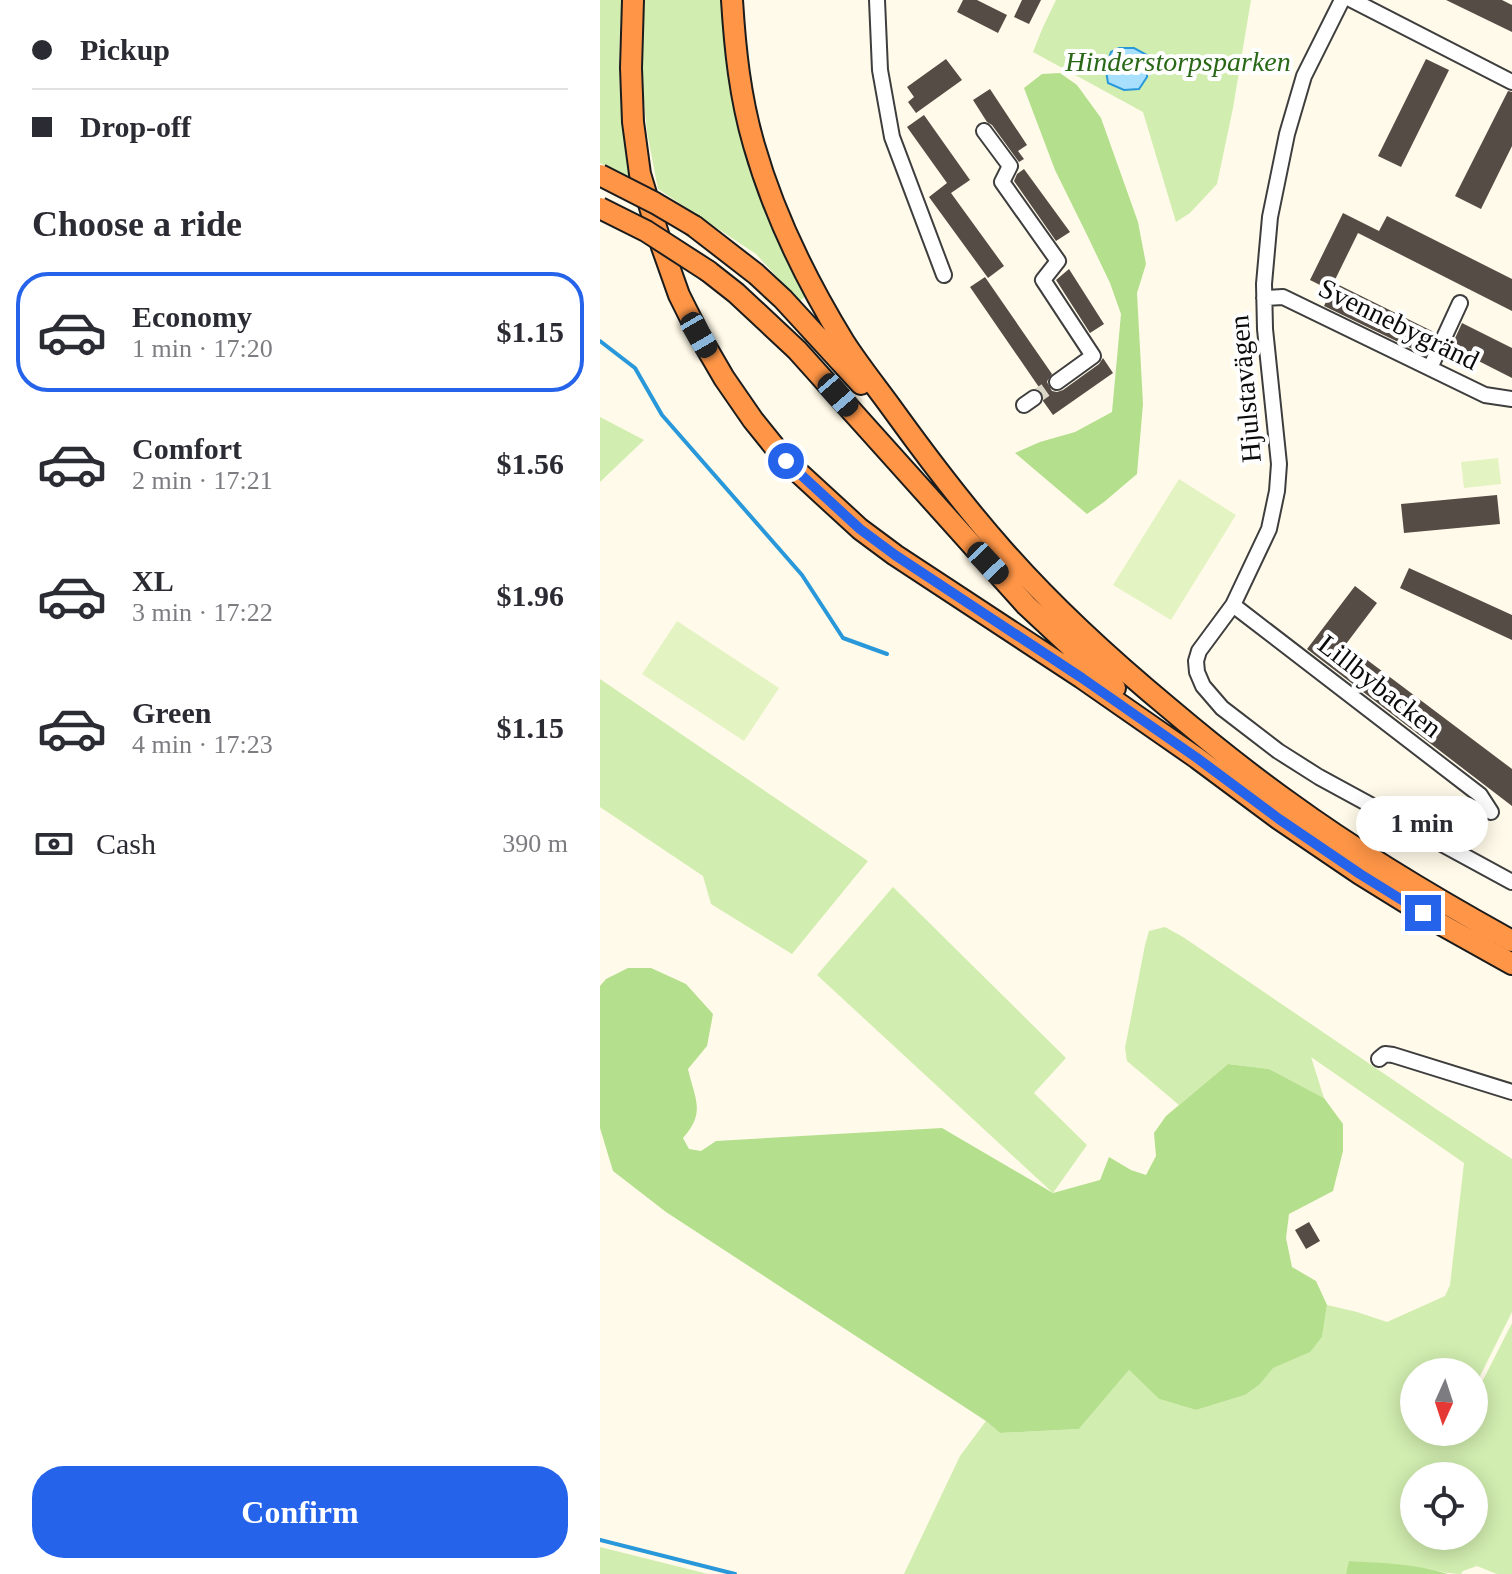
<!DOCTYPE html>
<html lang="en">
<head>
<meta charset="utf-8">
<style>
  body { margin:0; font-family:"Times New Roman",serif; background:#f7f7f7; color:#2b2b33; height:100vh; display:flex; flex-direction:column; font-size:30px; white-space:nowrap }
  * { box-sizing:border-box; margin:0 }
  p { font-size:26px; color:#7c7c81 }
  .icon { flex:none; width:44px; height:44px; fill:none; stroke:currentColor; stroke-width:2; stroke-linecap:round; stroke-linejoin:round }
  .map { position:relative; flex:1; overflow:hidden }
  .side { display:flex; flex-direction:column; background:#fff; width:600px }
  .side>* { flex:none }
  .top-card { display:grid; align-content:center; height:176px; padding:0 32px; background:#fff }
  .needle { width:52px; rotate:183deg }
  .fabs { position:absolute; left:800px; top:1358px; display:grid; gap:16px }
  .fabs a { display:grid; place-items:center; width:88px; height:88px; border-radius:50%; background:#fff; box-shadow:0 4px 20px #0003; font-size:40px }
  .end { position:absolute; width:36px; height:36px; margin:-18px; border:10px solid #2563eb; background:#fff; box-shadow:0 0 0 4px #fff }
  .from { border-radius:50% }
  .bubble { position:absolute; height:56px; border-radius:28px; background:#fff; box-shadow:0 4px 20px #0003; font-size:26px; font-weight:600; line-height:56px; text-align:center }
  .car { position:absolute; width:24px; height:48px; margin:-24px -12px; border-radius:10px; box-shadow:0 0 6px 2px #0007; background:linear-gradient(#222 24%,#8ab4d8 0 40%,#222 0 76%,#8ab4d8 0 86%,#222 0) }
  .top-card b { display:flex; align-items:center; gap:28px; height:76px; font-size:30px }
  .top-card b+b { border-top:2px solid #e1e1e2 }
  .top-card i { width:20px; height:20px; background:#2b2b33 }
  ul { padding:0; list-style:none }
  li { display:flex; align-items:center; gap:24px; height:120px; margin:0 16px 12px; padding:0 16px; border:4px solid transparent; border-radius:32px }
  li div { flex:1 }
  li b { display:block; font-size:30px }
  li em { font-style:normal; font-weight:600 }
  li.current { border-color:#2563eb }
  li>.icon { width:72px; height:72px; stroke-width:1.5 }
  h2 { padding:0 32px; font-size:36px; line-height:96px }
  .pay { display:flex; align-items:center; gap:20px; height:88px; padding:0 32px; font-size:30px }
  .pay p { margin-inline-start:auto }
  .button { display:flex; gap:16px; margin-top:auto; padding:16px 32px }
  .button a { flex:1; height:92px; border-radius:32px; background:#2563eb; color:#fff; font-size:32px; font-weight:600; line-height:92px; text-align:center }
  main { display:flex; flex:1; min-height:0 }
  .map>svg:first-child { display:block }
  .green { fill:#d1edaf; fill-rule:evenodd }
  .forest { fill:#b4df8d }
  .pitch { fill:#e4f3c2 }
  .water { fill:#a8dffc; stroke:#2898da; stroke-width:2 }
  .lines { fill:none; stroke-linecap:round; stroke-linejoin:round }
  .stream { stroke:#2898da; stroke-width:4 }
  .building { fill:#554c46 }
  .minor-tunnel { stroke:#dad6c8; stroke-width:14; stroke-dasharray:14 7; stroke-linecap:butt }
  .minor-casing { stroke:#3e3e3e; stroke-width:18 }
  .highway-casing { stroke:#1c1c1c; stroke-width:24 }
  .minor { stroke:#fff; stroke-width:14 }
  .highway { stroke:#ff9647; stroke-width:20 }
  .highway-bridge-casing { stroke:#1c1c1c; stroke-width:24; stroke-linecap:butt }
  .highway-bridge { stroke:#ff9647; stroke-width:20 }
  .route { stroke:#2563eb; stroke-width:10 }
  .labels { text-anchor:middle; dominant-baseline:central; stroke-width:8; stroke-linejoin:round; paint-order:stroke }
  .park-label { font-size:28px; font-style:italic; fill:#296816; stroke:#fff }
  .street-label { font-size:28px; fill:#0b0b0b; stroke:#fff }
</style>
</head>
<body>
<main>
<section class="side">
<div class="top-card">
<b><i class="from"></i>Pickup</b>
<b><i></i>Drop-off</b>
</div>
<h2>Choose a ride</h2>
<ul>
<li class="current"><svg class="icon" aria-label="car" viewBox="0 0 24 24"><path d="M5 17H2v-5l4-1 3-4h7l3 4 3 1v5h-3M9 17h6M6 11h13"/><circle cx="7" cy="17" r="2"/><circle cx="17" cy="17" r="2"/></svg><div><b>Economy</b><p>1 min · 17:20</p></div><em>$1.15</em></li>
<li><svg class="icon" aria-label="car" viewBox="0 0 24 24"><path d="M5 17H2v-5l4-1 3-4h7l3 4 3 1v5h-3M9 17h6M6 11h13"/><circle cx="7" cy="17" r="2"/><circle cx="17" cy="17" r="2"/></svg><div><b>Comfort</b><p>2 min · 17:21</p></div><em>$1.56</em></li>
<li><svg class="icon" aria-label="car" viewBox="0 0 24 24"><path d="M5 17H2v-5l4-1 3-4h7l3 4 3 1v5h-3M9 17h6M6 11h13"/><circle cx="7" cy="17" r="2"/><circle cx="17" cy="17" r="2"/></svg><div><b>XL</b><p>3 min · 17:22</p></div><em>$1.96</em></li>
<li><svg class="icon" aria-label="car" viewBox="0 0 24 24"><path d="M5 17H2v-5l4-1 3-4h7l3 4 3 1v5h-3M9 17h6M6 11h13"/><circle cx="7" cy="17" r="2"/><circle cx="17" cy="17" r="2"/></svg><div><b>Green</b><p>4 min · 17:23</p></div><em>$1.15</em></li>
</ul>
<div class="pay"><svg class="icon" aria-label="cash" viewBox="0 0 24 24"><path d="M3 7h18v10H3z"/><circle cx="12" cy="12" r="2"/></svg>Cash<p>390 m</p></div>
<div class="button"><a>Confirm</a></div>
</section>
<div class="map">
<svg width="912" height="1574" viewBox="0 0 912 1574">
  <rect width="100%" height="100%" fill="#fffae9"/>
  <path class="green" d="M 0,0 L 22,0 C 17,63 19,117 30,178 L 0,163 Z
    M 44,0 L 123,0 L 125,53 L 138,125 L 160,198 L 182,249 L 208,295 L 199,301 L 156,254 L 58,189 L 47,132 L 41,69 Z
    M 456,0 L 651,0 L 633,108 L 617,184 L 590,213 L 576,222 L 543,112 L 433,52 L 443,27 Z
    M 0,417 L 44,440 L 0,482 Z
    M 0,679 L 268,861 L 192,954 L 111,904 L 103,876 L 0,807 Z
    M 293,887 L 466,1058 L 434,1093 L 487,1145 L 453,1193 L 217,975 Z
    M 565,927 L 583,937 L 836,1109 L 912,1159 L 912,1312 L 874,1388 L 878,1390 L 912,1323 L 912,1574 L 897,1574 L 877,1566 L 863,1571 L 861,1574 C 847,1574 836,1570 822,1568 C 798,1565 774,1563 750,1561 L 746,1574 L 304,1574 L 360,1456 L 386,1421 L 400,1433 L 479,1429 L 529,1370 L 559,1399 L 596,1410 L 645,1395 L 659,1385 L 672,1368 L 710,1351 L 722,1337 L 727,1305 L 757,1312 L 787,1322 L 845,1296 L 850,1285 L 864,1163 L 711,1057 L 724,1098 L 669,1069 L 628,1064 L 579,1105 L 527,1061 L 525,1048 L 545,945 L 549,931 ZM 814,1372 L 874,1372 L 874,1432 L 814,1432 ZM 814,1476 L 874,1476 L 874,1536 L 814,1536 Z
    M 0,1547 L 108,1574 L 0,1574 Z"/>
  <path class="forest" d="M 460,73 L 477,85 L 501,118 L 538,222 L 546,264 L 537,293 L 543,404 L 537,474 L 504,502 L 487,514 L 415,453 L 440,442 L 475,432 L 512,412 L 521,314 L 510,283 L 488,237 L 455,170 L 424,88 L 442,74 Z
    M 28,968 L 51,968 L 86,984 L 113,1014 L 107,1046 L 88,1069 C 95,1100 106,1112 83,1138 L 89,1149 L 101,1151 L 116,1141 L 342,1128 L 453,1193 L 500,1180 L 509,1157 L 531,1170 L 546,1175 L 556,1156 L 554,1133 L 566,1116 L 628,1064 L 669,1069 L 724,1098 L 743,1124 L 743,1151 L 733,1191 L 689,1214 L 686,1238 L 692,1267 L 716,1281 L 727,1305 L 722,1337 L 710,1352 L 673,1368 L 659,1385 L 645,1395 L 596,1410 L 559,1399 L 529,1370 L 479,1429 L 400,1433 L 386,1421 L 66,1212 L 13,1171 L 0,1128 L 0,986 L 6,979 Z
    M 749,1561 C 782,1563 817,1564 848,1574 L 746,1574 Z"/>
  <path class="pitch" d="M 898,458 L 901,484 L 864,488 L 861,462 Z
    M 579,479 L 636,515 L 571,620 L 513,585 Z
    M 77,621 L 179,688 L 144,741 L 42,674 Z"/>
  <path class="water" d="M 519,48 L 534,48 L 547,55 L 547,77 L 539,89 L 524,90 L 508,83 C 505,72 507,63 511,52 Z"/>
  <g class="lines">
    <path class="stream" d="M 0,341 L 35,368 L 62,415 L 202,575 L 243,638 L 287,654
      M 0,1540 L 135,1574"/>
  </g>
  <path class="building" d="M 363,0 L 377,0 L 407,15 L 398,33 L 357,12 Z
    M 422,0 L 441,0 L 429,24 L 414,17 Z
    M 846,0 L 902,0 L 912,5 L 912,32 Z
    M 346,59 L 362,80 L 316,113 L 308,102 L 314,97 L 307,87 Z
    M 826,59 L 849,70 L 801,167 L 778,156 Z
    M 390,89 L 427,145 L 418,151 L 424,159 L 419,162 L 392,125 L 387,122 L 373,100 Z
    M 908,91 L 912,92 L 912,146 L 881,209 L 855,196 Z
    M 324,115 L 370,180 L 351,193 L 404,266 L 388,278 L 329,197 L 347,183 L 307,127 Z
    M 424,169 L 470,232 L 456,241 L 414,181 L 417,174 Z
    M 743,213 L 779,231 L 787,216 L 912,279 L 912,311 L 758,233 L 730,290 L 710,280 Z
    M 469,269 L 504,324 L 490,333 L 456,280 Z
    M 385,277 L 452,374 L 447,382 L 452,391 L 457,392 L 463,390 L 499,364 L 503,358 L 513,373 L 453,415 L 443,401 L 443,393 L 370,287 Z
    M 735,283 L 834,332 L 823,354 L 724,306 Z
    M 862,323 L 912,348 L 912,378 L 851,347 Z
    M 897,495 L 900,524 L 804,533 L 801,504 Z
    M 809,568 L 912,615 L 912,640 L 800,588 Z
    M 755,586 L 777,603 L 746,644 L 912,769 L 912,806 L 707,649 Z
    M 709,1222 L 720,1241 L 706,1249 L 695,1230 Z"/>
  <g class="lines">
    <path class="minor-tunnel" d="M 434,398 L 457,382"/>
    <g class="minor-casing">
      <path id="minor" d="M 277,0 L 280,70 L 292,137 L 344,275
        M 742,0 L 704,76 L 687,134 L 670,217 L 664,284 L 665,329 L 679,464 L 677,491 L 669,529 L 633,605 L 599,651 L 596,661 L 597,672 L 603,686 L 622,708 L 678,751 L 719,777 L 912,882
        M 752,0 L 912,82
        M 384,131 L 410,166 L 402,182 L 458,261 L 443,280 L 493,356 L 457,382
        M 664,298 L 683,297 L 885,395 L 912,399
        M 830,368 L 860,303
        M 424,405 L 434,398
        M 633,605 L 880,795 L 891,812
        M 779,1059 L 785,1054 L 793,1055 L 912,1092"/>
    </g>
    <g class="highway-casing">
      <path id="highway" d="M 33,0 L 31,68 L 33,122 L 40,174 L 62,247 L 79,295 L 99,335 L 124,378 L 153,420 L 186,461 L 260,529 L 295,555 L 482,678 L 597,758 L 679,819 L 760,874 L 844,926 L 912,964
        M 132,0 C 135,49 140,97 154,145 C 174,215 206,280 244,342 C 260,367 279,390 296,414 C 330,461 365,507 403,550 C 453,607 511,660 569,708 C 608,741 648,773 690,803 C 760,854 836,899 912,941
        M 94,226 L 156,274 L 183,299 L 261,384
        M 108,271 L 136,293 L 197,350 L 426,605 L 515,688"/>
    </g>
    <use href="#minor" class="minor"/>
    <use href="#highway" class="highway"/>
    <g class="highway-bridge-casing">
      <path id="highway-bridge" d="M 0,175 L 55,203 L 94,226
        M 0,208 L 46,231 L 108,271"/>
    </g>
    <use href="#highway-bridge" class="highway-bridge"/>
  </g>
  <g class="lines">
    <path class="route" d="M 186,461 L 260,529 L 295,555 L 482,678 L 597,758 L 679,819 L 760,874 L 823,913"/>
  </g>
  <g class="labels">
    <g class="park-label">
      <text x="578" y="61">Hinderstorpsparken</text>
    </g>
    <g class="street-label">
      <text transform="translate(799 324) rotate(26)">Svennebygränd</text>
      <text transform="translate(645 389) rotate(-95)">Hjulstavägen</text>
      <text transform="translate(780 686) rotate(38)">Lillbybacken</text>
    </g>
  </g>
</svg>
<div class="fabs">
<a><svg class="needle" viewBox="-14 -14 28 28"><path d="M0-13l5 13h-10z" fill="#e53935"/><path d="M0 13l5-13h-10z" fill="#7c7c81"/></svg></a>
<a><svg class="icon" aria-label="locate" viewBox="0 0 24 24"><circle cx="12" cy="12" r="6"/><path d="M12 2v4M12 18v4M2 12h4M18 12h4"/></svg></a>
</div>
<i class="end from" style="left:186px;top:461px"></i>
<i class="end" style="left:823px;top:913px"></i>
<div class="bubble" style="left:756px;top:796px;width:132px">1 min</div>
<i class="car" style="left:99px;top:335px;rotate:150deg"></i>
<i class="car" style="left:238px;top:395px;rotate:139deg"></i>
<i class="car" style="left:388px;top:563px;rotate:137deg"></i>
</div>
</main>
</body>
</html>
